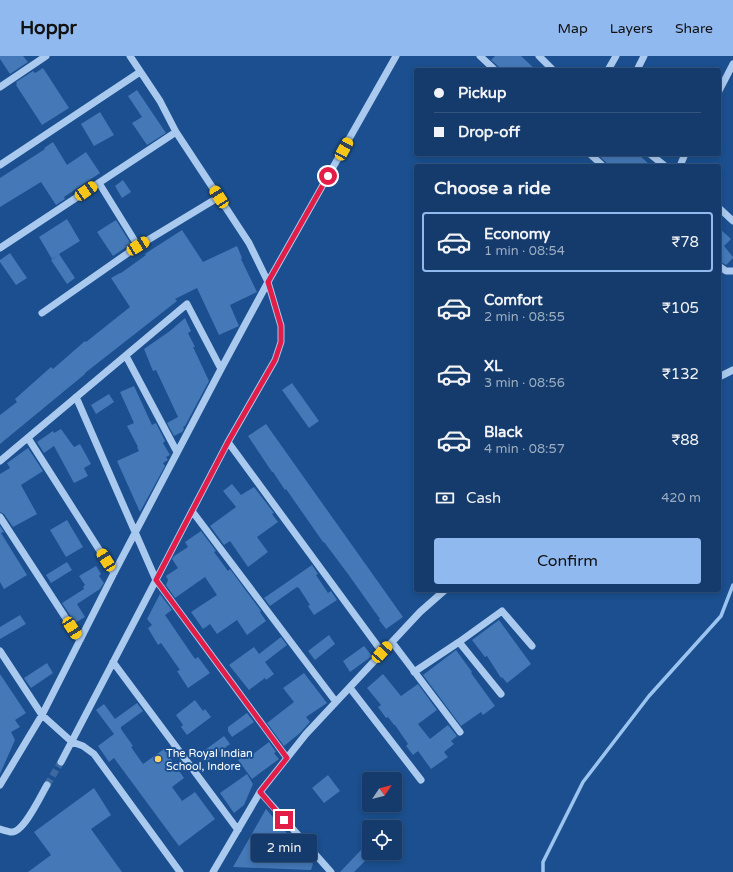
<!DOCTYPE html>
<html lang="en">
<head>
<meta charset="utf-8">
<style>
  body { margin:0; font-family:"Varela Round",sans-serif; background:#1d4271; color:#f1f3f6; height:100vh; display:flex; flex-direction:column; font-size:15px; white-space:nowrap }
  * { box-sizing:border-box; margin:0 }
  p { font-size:13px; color:#9dadc1 }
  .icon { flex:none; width:22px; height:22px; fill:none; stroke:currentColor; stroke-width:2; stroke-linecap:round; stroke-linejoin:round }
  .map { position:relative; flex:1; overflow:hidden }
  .details { position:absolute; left:414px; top:108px; width:307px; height:428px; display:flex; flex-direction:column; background:#143b6b; border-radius:4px; box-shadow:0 2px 6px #0003,0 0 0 1px #33557e }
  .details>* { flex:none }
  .guide { position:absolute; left:414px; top:12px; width:307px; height:88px; border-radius:4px; box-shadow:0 2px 6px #0003,0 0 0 1px #33557e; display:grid; align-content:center; height:88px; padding:0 20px; background:#143b6b }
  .needle { width:26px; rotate:55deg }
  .controls { position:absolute; left:362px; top:716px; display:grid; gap:8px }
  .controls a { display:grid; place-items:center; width:40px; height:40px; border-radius:4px; background:#143b6b; box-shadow:0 2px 6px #0003,0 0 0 1px #33557e; font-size:20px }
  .end { position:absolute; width:18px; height:18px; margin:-9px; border:5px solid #e11d48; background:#fff; box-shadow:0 0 0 2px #fff }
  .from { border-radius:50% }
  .bubble { position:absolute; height:28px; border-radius:4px; background:#143b6b; box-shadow:0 2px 6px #0003,0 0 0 1px #33557e; font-size:13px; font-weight:600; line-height:28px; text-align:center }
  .car { position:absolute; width:12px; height:24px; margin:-12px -6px; border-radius:5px; box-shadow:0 0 3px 1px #0007; background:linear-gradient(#f5c518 24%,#345 0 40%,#f5c518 0 76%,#345 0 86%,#f5c518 0) }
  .guide b { display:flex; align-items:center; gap:14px; height:38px; font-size:15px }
  .guide b+b { border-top:1px solid #33557e }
  .guide i { width:10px; height:10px; background:#f1f3f6 }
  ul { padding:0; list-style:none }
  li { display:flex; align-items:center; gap:12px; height:60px; margin:0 8px 6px; padding:0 12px; border:2px solid transparent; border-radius:4px }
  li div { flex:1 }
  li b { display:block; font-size:15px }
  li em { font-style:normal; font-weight:600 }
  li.current { border-color:#90b9f0 }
  li>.icon { width:36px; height:36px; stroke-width:1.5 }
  h2 { padding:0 20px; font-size:18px; line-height:48px }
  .pay { display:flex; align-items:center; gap:10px; height:44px; padding:0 20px; font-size:15px }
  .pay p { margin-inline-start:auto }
  .primary-button { display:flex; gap:8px; margin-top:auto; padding:8px 20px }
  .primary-button a { flex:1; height:46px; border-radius:4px; background:#90b9f0; color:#111; font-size:16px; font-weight:600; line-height:46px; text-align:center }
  header { display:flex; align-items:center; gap:24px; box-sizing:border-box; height:56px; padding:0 20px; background:#90b9f0; color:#111 }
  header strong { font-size:19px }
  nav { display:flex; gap:22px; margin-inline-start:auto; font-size:14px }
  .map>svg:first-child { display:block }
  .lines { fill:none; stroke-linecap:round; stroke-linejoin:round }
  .stream { stroke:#9cc4f0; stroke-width:3.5 }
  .building { fill:#4478b7 }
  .minor-tunnel { stroke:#3d69a0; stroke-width:7; stroke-dasharray:7 3.5; stroke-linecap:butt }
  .minor { stroke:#a9c9ee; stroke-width:7 }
  .route { stroke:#e11d48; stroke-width:5 }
  .poi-dot { fill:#ffd166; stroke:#1b4f8f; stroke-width:1.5 }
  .labels { text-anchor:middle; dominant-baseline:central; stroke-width:4; stroke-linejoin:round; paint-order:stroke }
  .poi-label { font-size:11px; fill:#fff; stroke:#1b4f8f; text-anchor:start }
</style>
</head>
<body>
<header>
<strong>Hoppr</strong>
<nav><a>Map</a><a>Layers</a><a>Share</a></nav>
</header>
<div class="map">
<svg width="733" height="816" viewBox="0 0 733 816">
  <rect width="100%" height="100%" fill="#1b4f8f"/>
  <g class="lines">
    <path class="stream" d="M 543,816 L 543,806 L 583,726 L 649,640 L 721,560 L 733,529"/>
  </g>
  <path class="building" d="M 0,0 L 23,0 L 28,6 L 10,18 L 0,3 Z
    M 495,0 L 521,0 L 536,14 L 500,14 L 498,10 L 491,4 Z
    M 43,12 L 69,52 L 42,69 L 16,29 L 17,28 L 16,26 L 33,15 L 35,17 Z
    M 137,34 L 166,77 L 147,89 L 132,67 L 142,61 L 128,40 Z
    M 100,56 L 114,79 L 94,90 L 81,68 Z
    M 53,86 L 67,109 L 86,96 L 100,117 L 64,141 L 65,143 L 56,149 L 41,126 L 0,151 L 0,122 L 45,93 L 44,92 Z
    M 597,98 L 638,98 L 651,110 L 610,110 Z
    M 123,124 L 131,136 L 122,142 L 115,130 Z
    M 67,163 L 80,185 L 59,198 L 75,222 L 67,228 L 51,204 L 59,199 L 52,203 L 39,181 Z
    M 116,164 L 131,188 L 113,200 L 97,176 Z
    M 719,172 L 731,183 L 724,190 L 733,201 L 733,202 L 726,209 L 719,205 Z
    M 182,174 L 203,206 L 237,190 L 242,202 L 241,203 L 257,236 L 230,249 L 239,270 L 219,279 L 197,232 L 175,243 L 177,245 L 85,317 L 85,318 L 0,388 L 0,359 L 17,346 L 15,343 L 51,311 L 53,313 L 85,285 L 86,286 L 130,251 L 111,222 L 120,217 L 121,217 L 146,199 L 145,198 L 154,192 Z
    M 10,197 L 27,222 L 16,229 L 0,206 L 0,204 Z
    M 185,262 L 191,275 L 188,277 L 195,291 L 193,291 L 209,325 L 185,370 L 183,371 L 184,373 L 182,376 L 174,380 L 167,367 L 178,361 L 156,314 L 153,315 L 144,293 L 170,275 Z
    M 292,327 L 319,365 L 309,372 L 282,334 Z
    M 134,330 L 152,369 L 156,367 L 165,385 L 163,387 L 170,399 L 166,401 L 168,404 L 163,407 L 165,410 L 140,456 L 117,405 L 139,395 L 137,391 L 138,391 L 127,370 L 134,367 L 120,336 Z
    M 109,338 L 114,346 L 96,358 L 91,349 Z
    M 266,368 L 403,561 L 386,573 L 379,564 L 380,563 L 348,518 L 324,486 L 323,486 L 286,433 L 285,434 L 273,416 L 272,416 L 248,380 Z
    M 61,373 L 74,391 L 80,388 L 91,408 L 84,412 L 88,420 L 74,427 L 54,390 L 44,397 L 37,386 L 53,375 L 54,377 Z
    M 28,392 L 43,415 L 21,429 L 37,458 L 13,471 L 4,458 L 0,456 L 0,418 L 10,412 L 7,407 Z
    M 232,428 L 241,439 L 254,431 L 274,457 L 272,458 L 278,466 L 257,481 L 268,496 L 248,511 L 230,485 L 224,489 L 210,470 L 236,451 L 223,435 Z
    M 67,464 L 83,491 L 66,501 L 50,474 Z
    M 0,470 L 4,476 L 1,477 L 27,519 L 4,533 L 0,526 Z
    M 201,475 L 216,495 L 214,496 L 228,515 L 230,513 L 261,555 L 260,556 L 266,565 L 247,579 L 237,564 L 217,578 L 210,568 L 203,573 L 191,556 L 217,539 L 205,521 L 175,542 L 166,529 L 168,524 L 166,520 L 178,512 L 172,503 L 174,500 L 188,491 L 185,486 Z
    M 67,506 L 72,514 L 51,527 L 46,519 Z
    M 312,509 L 318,518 L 316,519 L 328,537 L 331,535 L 337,544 L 314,559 L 308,550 L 310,549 L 299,532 L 298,532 L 297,531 L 270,550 L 264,542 Z
    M 96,510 L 101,518 L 99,520 L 104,527 L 100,533 L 77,548 L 85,561 L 75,567 L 62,547 L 84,533 L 83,531 L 85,529 L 79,520 Z
    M 160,538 L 172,554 L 165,559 L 195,603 L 198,601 L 210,617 L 188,632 L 177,615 L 180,614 L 161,587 L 158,589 L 148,572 L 152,569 L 147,563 Z
    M 20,559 L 26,568 L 0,583 L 0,571 Z
    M 499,564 L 531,608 L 507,627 L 502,621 L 501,622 L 487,600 L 485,601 L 472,584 Z
    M 329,579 L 335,588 L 315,604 L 308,595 Z
    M 281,581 L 287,589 L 265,606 L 274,618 L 266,624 L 265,622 L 249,634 L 229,609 L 254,591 L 259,598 Z
    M 364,590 L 372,600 L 350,616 L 343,605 Z
    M 456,594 L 472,616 L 471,617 L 495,650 L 483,659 L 481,656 L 461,670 L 423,619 Z
    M 47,607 L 53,617 L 31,632 L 24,622 Z
    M 304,617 L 327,647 L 306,661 L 310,666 L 300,677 L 284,690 L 267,667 L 294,646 L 283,632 Z
    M 0,618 L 26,657 L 15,664 L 20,671 L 11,676 L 15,684 L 0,718 Z
    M 383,618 L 401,640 L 418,628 L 437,654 L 418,668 L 430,683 L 448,669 L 457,680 L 451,685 L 454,688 L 444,696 L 448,701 L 431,713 L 418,695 L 413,699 L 406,690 L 408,688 L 395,669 L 394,669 L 388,661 L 386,662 L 378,651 L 381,649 L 367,632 Z
    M 195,644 L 203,655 L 205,653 L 211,661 L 187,679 L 181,671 L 183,669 L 176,659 Z
    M 137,647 L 143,655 L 121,671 L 121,673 L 133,690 L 131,691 L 143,708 L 164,693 L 184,722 L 172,731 L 182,745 L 195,736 L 215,763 L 179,790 L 114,702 L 109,706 L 98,690 L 114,678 L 96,654 L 104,648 L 115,663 Z
    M 247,657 L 254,666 L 232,681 L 228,675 L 228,671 Z
    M 224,680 L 230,688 L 207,705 L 201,697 Z
    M 269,686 L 276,696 L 274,697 L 279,703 L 252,723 L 238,704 L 251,695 L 253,698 Z
    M 247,718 L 253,728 L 244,749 L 234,757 L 220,737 Z
    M 328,719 L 340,735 L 324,747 L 312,732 Z
    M 94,732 L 111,759 L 91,773 L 122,816 L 28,816 L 51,799 L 34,776 Z
    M 266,753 L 313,808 L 311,814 L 233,811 Z
    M 362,793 L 370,800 L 354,816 L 340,816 Z"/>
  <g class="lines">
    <path class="minor-tunnel" d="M 47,729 L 61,706"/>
    <path class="minor" d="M 480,0 L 495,14
      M 539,0 L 553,14
      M 608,14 L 616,0
      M 637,14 L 644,0
      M 0,31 L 46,0
      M 719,35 L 733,8
      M 590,98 L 603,110
      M 650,98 L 665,110
      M 0,109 L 140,16
      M 680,110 L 685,98
      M 99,127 L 138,190
      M 719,152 L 733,165
      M 0,192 L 176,76
      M 719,210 L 726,215 L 733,215
      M 42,257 L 138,190 L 219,141
      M 126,300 L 177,396
      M 719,321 L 733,314
      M 76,341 L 156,524 L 287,702
      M 28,382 L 114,517
      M 228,386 L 382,596
      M 0,405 L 187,248 L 221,313
      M 192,455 L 336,646
      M 0,461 L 80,584
      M 392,586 L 460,676
      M 459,586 L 502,555 L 532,590
      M 0,595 L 42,659 L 72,686 L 83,690 L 94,698 L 180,816
      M 113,606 L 238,774
      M 414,616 L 459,586 L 501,638
      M 350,632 L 421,724
      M 61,706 L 228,386 L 275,304 L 281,286 L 281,270 L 268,226 L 249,187 L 176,76 L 160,45 L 130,0
      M 0,729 L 42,659 L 114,517 L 221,313 L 268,226 L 396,0
      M 260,736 L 331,816
      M 0,773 C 3,774 9,776 12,776 C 24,776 41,739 47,729
      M 213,816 L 260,736 L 306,678 L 392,586 L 420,556 L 445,534"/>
  </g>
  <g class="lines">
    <path class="route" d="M 284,764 L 260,736 L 287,702 L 156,524 L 228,386 L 275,304 L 281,286 L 281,270 L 268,226 L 328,120"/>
  </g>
  <circle class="poi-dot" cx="158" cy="703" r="4"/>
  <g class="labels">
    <g class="poi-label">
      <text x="166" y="697">The Royal Indian<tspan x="166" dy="13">School, Indore</tspan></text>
    </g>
  </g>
</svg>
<div class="controls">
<a><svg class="needle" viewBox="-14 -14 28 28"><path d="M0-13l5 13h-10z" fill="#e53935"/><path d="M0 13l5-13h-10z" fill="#9dadc1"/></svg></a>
<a><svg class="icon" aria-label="locate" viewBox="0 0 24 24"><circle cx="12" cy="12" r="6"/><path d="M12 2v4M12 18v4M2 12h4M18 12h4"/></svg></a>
</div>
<i class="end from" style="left:328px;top:120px"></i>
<i class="end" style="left:284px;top:764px"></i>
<div class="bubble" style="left:251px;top:778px;width:66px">2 min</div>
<i class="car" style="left:344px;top:93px;rotate:29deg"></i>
<i class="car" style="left:86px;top:135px;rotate:56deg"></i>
<i class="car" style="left:219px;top:141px;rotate:327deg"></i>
<i class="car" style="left:138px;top:190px;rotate:58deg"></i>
<i class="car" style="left:106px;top:504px;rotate:328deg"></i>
<i class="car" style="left:72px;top:572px;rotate:147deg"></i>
<i class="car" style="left:382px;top:596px;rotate:42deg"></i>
<div class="guide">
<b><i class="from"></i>Pickup</b>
<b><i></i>Drop-off</b>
</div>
<section class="details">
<h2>Choose a ride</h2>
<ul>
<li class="current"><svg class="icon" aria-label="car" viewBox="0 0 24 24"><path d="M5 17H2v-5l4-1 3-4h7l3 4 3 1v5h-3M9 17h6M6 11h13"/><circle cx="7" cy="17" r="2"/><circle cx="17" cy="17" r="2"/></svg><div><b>Economy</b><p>1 min · 08:54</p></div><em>₹78</em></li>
<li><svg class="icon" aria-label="car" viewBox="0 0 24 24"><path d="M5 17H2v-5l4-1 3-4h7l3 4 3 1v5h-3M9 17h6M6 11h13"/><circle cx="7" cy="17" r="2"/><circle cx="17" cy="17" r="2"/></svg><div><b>Comfort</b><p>2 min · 08:55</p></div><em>₹105</em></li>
<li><svg class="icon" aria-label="car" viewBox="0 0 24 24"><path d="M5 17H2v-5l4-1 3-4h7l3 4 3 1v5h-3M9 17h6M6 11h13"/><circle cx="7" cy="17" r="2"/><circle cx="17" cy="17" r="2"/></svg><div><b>XL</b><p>3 min · 08:56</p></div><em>₹132</em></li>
<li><svg class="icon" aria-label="car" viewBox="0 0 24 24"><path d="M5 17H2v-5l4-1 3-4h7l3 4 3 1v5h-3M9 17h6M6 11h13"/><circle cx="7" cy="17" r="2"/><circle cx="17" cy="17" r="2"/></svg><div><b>Black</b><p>4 min · 08:57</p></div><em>₹88</em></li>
</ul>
<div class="pay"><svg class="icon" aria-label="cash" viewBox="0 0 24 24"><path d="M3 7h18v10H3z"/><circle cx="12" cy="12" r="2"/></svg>Cash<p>420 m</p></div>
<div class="primary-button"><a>Confirm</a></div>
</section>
</div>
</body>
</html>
